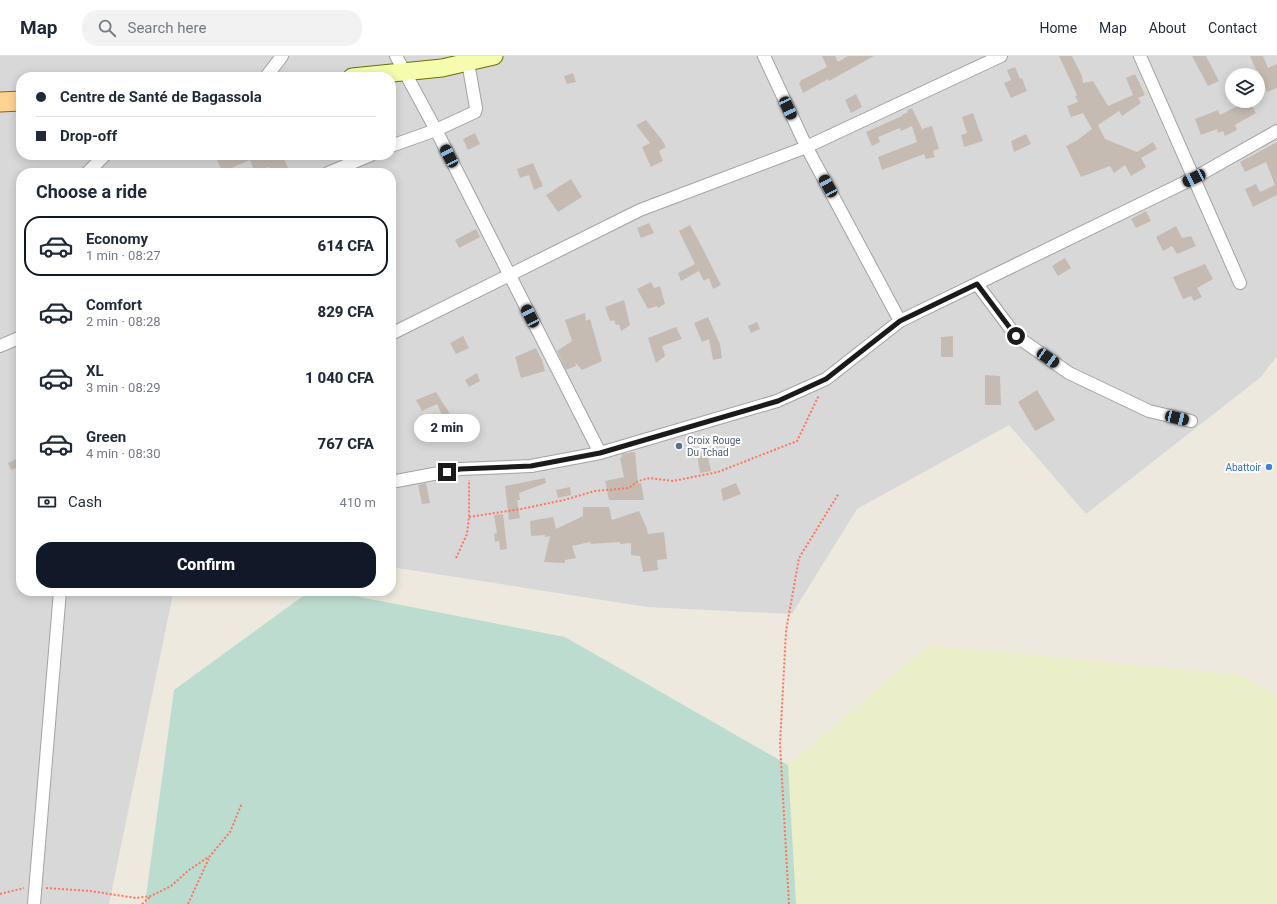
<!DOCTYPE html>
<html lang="en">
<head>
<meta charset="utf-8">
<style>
  body { margin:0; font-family:Roboto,sans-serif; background:#f2f2f3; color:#1f2937; height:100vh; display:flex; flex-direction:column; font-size:15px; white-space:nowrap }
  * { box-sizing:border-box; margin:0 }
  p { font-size:13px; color:#747a83 }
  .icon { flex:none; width:22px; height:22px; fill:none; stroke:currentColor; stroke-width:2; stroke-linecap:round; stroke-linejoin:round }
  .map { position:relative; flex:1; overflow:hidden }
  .sheet { position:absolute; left:16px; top:112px; width:380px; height:428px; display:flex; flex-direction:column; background:#fff; border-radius:16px; box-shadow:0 2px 10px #0003 }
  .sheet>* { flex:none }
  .top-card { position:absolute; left:16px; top:16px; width:380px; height:88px; border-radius:16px; box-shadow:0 2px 10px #0003; display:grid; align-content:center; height:88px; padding:0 20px; background:#fff }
  .buttons { position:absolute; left:1225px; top:12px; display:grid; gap:8px }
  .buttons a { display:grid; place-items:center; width:40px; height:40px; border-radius:50%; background:#fff; box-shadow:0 2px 10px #0003; font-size:20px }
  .end { position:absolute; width:18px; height:18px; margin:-9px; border:5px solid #1b1b1b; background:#fff; box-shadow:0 0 0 2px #fff }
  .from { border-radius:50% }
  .bubble { position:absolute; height:28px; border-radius:14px; background:#fff; box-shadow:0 2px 10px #0003; font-size:13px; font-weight:800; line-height:28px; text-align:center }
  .car { position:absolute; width:12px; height:24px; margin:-12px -6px; border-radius:5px; box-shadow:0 0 3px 1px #0007; background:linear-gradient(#222 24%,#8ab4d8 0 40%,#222 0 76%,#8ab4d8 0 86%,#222 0) }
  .top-card b { display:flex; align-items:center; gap:14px; height:38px; font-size:15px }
  .top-card b+b { border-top:1px solid #e0e1e3 }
  .top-card i { width:10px; height:10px; background:#1f2937 }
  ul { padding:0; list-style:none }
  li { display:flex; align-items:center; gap:12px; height:60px; margin:0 8px 6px; padding:0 12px; border:2px solid transparent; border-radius:16px }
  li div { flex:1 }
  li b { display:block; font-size:15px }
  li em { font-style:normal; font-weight:800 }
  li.on { border-color:#111827 }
  li>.icon { width:36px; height:36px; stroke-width:1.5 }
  h2 { padding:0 20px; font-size:18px; line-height:48px }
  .pay { display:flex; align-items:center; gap:10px; height:44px; padding:0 20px; font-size:15px }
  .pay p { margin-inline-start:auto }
  .action { display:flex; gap:8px; margin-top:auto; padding:8px 20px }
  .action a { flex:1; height:46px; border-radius:16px; background:#111827; color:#fff; font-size:16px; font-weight:800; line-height:46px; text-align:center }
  header { display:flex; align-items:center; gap:24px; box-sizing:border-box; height:56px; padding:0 20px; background:#fff; border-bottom:1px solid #e0e1e3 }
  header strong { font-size:19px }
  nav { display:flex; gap:22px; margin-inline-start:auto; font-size:14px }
  .search { width:280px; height:36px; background:#f2f2f3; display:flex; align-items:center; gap:10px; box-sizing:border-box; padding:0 14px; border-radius:16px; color:#747a83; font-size:15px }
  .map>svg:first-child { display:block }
  .residential { fill:#d9d8d8; fill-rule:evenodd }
  .farmland { fill:#eaeec9 }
  .wetland { fill:#bbdcce }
  .building { fill:#c5bbb3 }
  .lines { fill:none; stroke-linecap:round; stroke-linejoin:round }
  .minor-casing { stroke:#a2a2a2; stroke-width:14 }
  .secondary-casing { stroke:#647300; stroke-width:19 }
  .primary-casing { stroke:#916500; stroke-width:21 }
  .path { stroke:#ff745e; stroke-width:2; stroke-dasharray:2 2; stroke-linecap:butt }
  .minor { stroke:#fff; stroke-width:12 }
  .secondary { stroke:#f6fcae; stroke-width:17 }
  .primary { stroke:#ffd392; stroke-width:19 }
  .route { stroke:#1b1b1b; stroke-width:5 }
  .service-dot { fill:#5c6f8a; stroke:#fff; stroke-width:1.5 }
  .shop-dot { fill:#3f7fe0; stroke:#fff; stroke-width:1.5 }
  .labels { text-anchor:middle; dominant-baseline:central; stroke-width:4; stroke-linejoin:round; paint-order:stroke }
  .service-label { font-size:10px; fill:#4e5e75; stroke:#fff; text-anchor:start }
  .shop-label { font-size:10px; fill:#366cbe; stroke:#fff; text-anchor:end }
</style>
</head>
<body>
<header>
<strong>Map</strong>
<div class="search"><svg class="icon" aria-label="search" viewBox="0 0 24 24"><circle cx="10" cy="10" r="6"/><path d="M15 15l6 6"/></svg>Search here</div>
<nav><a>Home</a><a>Map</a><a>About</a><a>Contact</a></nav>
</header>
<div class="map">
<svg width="1277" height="848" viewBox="0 0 1277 848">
  <rect width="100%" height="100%" fill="#ede9df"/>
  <path class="residential" d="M 0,0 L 1277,0 L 1277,300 L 1261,321 L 1086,458 L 1009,369 L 857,453 L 792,558 L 647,551 L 391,511 L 391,117 L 21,117 L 21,535 L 182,535 L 173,538 L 109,848 L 0,848 ZM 1232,19 L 1258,19 L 1258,45 L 1232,45 ZM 21,21 L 391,21 L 391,99 L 21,99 Z"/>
  <path class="farmland" d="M 929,589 L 1241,619 L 1277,640 L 1277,848 L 796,848 L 788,709 Z"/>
  <path class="wetland" d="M 310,535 L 329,535 L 565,581 L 788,709 L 796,848 L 145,848 L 174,634 Z"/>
  <path class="building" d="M 822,0 L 835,0 L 838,6 L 848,0 L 874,0 L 829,25 L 828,23 L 803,37 L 799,27 L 801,26 L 800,25 L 827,11 Z
    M 1059,0 L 1072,0 L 1082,20 L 1083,27 L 1093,25 L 1108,50 L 1133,39 L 1126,22 L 1135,18 L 1145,39 L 1138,42 L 1141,47 L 1122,60 L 1119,55 L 1098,69 L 1105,83 L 1137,96 L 1153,86 L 1157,93 L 1141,102 L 1146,111 L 1131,120 L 1125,109 L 1114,117 L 1110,110 L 1081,121 L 1066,90 L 1076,85 L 1092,73 L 1083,57 L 1071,61 L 1067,50 L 1078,46 L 1075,40 L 1077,39 Z
    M 1192,0 L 1206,0 L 1219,25 L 1208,30 Z
    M 1250,0 L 1263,0 L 1268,12 L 1277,8 L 1277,32 L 1267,36 L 1258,14 L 1256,14 Z
    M 1015,11 L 1020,23 L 1022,22 L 1027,35 L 1011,42 L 1004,27 L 1011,24 L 1007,14 Z
    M 573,17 L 576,26 L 567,28 L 564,20 Z
    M 856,38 L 862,51 L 851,57 L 845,44 Z
    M 1247,45 L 1249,45 L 1256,57 L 1235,69 L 1237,74 L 1225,80 L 1223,75 L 1218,77 L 1217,73 L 1201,79 L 1195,63 L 1218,54 L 1220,59 Z
    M 912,52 L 922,73 L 932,70 L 939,93 L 933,95 L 935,101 L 926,103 L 924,98 L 882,114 L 878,101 L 917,86 L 912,70 L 901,75 L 900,72 L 878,81 L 880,86 L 872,90 L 866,76 L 902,60 L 902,59 L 908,56 L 907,54 Z
    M 973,57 L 983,85 L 964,91 L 961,79 L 967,77 L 962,61 Z
    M 646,64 L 662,84 L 666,91 L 659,95 L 663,105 L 651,111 L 642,91 L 650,87 L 636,69 Z
    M 475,77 L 480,88 L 468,94 L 463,83 Z
    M 1026,78 L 1031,88 L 1014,96 L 1011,85 Z
    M 1277,86 L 1277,139 L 1253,151 L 1245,133 L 1256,128 L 1260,136 L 1275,129 L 1266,106 L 1245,116 L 1240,106 Z
    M 215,99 L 282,99 L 289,114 L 283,117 L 272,117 L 269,111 L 255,116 L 250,104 L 222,116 Z
    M 533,107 L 543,130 L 534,134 L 529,119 L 520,122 L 517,113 Z
    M 571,123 L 582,141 L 558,156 L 546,139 Z
    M 1146,155 L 1151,165 L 1136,172 L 1131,163 Z
    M 649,167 L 654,177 L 641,182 L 637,172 Z
    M 690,169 L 703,193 L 721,229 L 713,233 L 709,222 L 704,225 L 699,215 L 681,225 L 678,217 L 695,208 L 679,175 Z
    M 1176,170 L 1182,182 L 1191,180 L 1196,190 L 1177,198 L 1172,190 L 1163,195 L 1156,181 Z
    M 476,173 L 480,181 L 459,192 L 455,184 Z
    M 1065,202 L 1071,212 L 1058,220 L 1052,210 Z
    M 1205,208 L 1213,223 L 1197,232 L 1202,241 L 1194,245 L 1191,240 L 1183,243 L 1173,221 Z
    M 651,226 L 654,232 L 660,230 L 665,248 L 658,252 L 657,250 L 648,253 L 637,233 Z
    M 624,244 L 630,269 L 621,275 L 619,268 L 616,269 L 614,264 L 610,265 L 605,251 Z
    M 585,257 L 586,265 L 590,263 L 602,305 L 582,314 L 575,306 L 576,310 L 566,314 L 557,295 L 572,285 L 565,264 Z
    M 708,261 L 720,288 L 722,302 L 713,304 L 709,283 L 702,286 L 694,267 Z
    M 757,266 L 760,273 L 751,277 L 748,270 Z
    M 676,271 L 682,283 L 662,290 L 665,300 L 656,307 L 648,282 Z
    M 463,280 L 469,292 L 456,298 L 450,287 Z
    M 953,280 L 953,301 L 941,301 L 941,281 Z
    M 536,292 L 542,304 L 545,315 L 521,322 L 515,301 Z
    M 477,317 L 480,325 L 469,331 L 465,324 Z
    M 985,319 L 1000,320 L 1001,349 L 985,349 Z
    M 1037,334 L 1055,364 L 1035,375 L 1018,346 Z
    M 436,336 L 457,369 L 448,373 L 437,348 L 422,355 L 416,344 Z
    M 635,396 L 638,427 L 641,427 L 644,444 L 609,444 L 605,425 L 624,421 L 620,402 L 622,401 L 622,398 Z
    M 707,396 L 711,415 L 700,417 L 697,398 Z
    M 21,401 L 21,410 L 11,414 L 8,407 Z
    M 545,422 L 546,427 L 519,437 L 520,444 L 517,444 L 520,462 L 509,464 L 505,430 Z
    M 426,427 L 430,447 L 422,448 L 418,429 Z
    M 736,427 L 741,438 L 723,445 L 721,433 Z
    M 570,431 L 571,439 L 558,442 L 556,434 Z
    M 583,451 L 609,451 L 612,464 L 639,455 L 647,473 L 648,478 L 664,476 L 667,503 L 657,504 L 658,514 L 643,516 L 640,500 L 631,499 L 631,487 L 620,488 L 620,486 L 591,488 L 590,486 L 572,490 L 576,502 L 565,504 L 565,507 L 544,506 L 550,480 L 545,481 L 545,479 L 531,480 L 530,465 L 553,461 L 556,473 L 583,460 Z
    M 503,458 L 507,493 L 500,494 L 499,485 L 495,486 L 494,478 L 497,477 L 494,459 Z"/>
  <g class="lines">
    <g class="minor-casing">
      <path id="minor" d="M 396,0 L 436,74 L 600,397
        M 764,0 L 806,90 L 900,265
        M 1140,0 L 1240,227
        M 266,21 L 282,0
        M 391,90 L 436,74 L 475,56 L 476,52 L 468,6
        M 87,117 L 105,99
        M 328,117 L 371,99
        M 977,228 L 1016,280 L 1069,317 L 1149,355 L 1191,365
        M 391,278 L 640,154 L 804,92 L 1001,0
        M 0,290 L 21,281
        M 391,426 L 460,413 L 531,410 L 600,397 L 777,345 L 826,323 L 900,265 L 1194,122 L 1277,75
        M 34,848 L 60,535"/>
    </g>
    <g class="secondary-casing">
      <path id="secondary" d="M 352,21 L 442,12 L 494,0"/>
    </g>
    <g class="primary-casing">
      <path id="primary" d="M 0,46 L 21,45"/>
    </g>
    <path class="path" d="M 469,461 L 521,453 L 564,444 L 595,435 L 629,432 L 638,425 L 650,422 L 673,425 L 718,416 L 797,385 L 819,339
      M 456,502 L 467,478 L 469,461 L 469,424
      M 46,832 L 90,835 L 136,842 L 151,840 L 171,830 L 189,814 L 210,800 L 230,776 L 242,747
      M 0,838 L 24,832
      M 142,848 L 150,841
      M 188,848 L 210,800
      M 789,848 L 780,688 L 786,575 L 799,502 L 839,437"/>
    <use href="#minor" class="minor"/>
    <use href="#secondary" class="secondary"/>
    <use href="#primary" class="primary"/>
  </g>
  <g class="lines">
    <path class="route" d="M 447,416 L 460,413 L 531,410 L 600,397 L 778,345 L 826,323 L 900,265 L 977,228 L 1016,280"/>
  </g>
  <circle class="service-dot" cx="679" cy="390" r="4"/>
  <circle class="shop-dot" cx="1269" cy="411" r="4"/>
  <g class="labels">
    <g class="service-label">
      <text x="687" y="384">Croix Rouge<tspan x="687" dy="12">Du Tchad</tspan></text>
    </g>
    <g class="shop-label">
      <text x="1261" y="411">Abattoir</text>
    </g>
  </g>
</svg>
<div class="buttons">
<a><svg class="icon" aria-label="layers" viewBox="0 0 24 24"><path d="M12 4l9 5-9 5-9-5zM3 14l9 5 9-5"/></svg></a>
</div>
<i class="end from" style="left:1016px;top:280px"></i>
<i class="end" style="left:447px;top:416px"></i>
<div class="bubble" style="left:414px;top:358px;width:66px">2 min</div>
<i class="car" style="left:788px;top:52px;rotate:155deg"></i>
<i class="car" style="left:449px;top:100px;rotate:333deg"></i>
<i class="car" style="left:1194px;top:122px;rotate:244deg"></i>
<i class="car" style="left:828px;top:130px;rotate:331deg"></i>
<i class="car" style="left:530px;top:260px;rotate:333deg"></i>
<i class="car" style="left:1048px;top:302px;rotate:125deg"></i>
<i class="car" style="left:1177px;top:362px;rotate:103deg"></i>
<div class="top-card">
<b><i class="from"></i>Centre de Santé de Bagassola</b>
<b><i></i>Drop-off</b>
</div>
<section class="sheet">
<h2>Choose a ride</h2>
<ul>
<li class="on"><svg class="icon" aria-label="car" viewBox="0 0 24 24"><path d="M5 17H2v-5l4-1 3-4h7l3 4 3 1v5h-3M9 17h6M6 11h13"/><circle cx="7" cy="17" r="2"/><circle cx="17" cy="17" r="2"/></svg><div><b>Economy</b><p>1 min · 08:27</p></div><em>614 CFA</em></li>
<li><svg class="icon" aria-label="car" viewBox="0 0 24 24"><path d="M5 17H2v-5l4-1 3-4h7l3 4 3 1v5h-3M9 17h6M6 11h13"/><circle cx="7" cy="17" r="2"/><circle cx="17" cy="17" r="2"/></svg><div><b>Comfort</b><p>2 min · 08:28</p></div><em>829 CFA</em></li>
<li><svg class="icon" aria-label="car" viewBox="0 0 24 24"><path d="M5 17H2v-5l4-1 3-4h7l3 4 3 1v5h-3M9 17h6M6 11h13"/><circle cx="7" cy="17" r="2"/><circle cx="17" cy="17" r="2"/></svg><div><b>XL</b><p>3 min · 08:29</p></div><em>1 040 CFA</em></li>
<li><svg class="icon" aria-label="car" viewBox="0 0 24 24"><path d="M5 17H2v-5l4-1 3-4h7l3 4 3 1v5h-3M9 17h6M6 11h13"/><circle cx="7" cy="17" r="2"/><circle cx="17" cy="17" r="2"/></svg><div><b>Green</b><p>4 min · 08:30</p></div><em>767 CFA</em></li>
</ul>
<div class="pay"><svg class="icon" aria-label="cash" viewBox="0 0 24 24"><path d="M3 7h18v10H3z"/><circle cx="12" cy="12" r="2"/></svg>Cash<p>410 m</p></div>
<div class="action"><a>Confirm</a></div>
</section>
</div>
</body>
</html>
